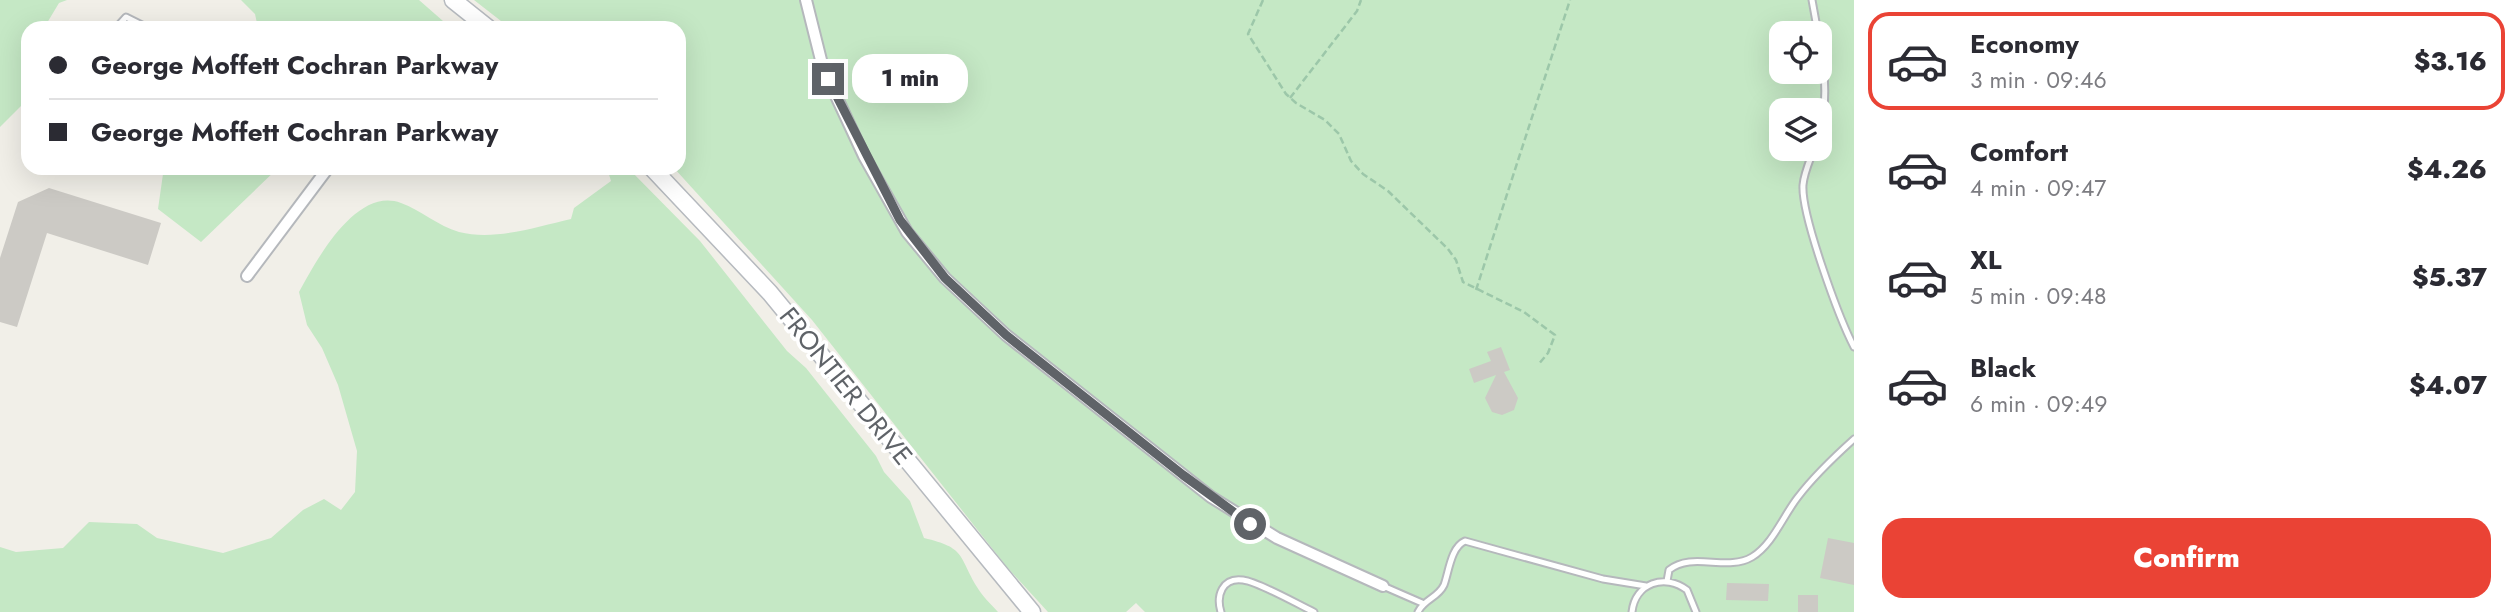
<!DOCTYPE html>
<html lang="en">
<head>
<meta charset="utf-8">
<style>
  body { margin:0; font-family:Jost,sans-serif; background:#f2f2f3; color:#2b2b33; height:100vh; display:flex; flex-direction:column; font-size:26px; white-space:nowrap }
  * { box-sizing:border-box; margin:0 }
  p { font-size:23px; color:#7c7c81 }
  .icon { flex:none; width:38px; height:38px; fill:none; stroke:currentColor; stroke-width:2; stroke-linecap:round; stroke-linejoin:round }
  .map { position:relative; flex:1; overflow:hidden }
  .sheet { display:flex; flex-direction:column; background:#fff; width:665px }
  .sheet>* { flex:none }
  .guide { position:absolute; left:21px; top:21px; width:665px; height:154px; border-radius:21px; box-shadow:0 7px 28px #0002; display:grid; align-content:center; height:154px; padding:0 28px; background:#fff }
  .fabs { position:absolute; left:1769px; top:21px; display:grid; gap:14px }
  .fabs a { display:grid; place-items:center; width:63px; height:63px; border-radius:14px; background:#fff; box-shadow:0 7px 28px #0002; font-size:35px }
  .end { position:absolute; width:32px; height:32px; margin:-16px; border:9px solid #5f6368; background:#fff; box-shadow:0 0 0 4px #fff }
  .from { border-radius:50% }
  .bubble { position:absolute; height:49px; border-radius:21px; background:#fff; box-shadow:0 7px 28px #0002; font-size:23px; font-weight:800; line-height:49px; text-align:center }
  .guide b { display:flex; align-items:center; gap:24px; height:66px; font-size:26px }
  .guide b+b { border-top:2px solid #e1e1e2 }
  .guide i { width:18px; height:18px; background:#2b2b33 }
  ul { padding:12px 0 0; list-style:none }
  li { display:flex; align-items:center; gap:21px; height:98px; margin:0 14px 10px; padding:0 14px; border:4px solid transparent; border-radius:21px }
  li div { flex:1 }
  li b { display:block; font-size:26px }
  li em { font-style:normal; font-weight:800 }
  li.active { border-color:#ea4335 }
  li>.icon { width:63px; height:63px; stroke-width:1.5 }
  .primary-button { display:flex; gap:14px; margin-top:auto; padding:14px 28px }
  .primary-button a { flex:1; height:80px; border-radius:21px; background:#ea4335; color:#fff; font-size:28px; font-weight:800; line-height:80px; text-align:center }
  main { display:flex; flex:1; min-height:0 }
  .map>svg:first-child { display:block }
  .green { fill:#c5e8c5; fill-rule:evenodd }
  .building { fill:#cccac5 }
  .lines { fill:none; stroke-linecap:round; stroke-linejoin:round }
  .lane-casing { stroke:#b5b8bc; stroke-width:9 }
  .street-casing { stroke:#b5b8bc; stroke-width:14 }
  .secondary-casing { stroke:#b6babf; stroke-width:19 }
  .path { stroke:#9cc7a9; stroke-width:2.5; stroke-dasharray:7 3.5; stroke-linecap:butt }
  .lane { stroke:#fff; stroke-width:5 }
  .street { stroke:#fff; stroke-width:10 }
  .secondary { stroke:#fff; stroke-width:16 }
  .route { stroke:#5f6368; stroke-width:9 }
  .labels { text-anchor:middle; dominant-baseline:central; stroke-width:7; stroke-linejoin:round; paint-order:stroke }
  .street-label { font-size:26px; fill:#5f6368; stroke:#fff }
</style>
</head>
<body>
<main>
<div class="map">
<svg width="1854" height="612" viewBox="0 0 1854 612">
  <rect width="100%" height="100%" fill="#f1efe8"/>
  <path class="green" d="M 0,0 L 67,0 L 59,3 L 44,28 L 28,28 L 28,99 L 0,127 Z
    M 241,0 L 419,0 L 451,28 L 258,28 L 255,14 Z
    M 474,0 L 1854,0 L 1854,612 L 1145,612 L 1136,603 L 1126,612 L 1048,612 L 1006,566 L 812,320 L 674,168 L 679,168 L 679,28 L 510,28 ZM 1782,33 L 1820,33 L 1820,72 L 1782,72 ZM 1782,110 L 1820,110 L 1820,149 L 1782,149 Z
    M 211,168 L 278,168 L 201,242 L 158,209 L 163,174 L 207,175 Z
    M 607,168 L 628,168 L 700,241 L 787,351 L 806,368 L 876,456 L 884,472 L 910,501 L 924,538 C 966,548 958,555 977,587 C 982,596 991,604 998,612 L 0,612 L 0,547 L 16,552 L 63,548 L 89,522 L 137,524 L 157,538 L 223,553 L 271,538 L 303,510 L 324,499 L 341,510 L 355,492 L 357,451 L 338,385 L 322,348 L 307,325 L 299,292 C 316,261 356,186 401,203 C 421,210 438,226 459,232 C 495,241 536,227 571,219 L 574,208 L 611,181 Z"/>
  <path class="building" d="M 49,188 L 161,223 L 148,265 L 47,233 L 17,327 L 0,322 L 0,258 L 18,202 Z
    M 1501,347 L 1510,370 L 1504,372 L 1518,398 L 1514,410 L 1502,415 L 1492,412 L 1485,398 L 1496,375 L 1474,383 L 1469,369 L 1491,361 L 1487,352 Z
    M 1828,538 L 1854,543 L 1854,585 L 1820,578 Z
    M 1727,583 L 1769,584 L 1768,601 L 1726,600 Z
    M 1798,595 L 1818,595 L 1818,612 L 1798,612 Z"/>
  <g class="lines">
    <g class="lane-casing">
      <path id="lane" d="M 1812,0 L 1818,33
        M 116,28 L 126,17 L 148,28
        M 1820,41 C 1825,70 1828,102 1820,131
        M 1814,149 C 1810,160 1804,173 1803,185 C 1801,215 1839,318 1854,347
        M 1667,581 L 1669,570 C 1692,551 1727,572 1752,557 C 1773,544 1783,516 1798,497 C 1814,476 1834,457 1854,439
        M 1383,586 L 1422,603
        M 1221,612 C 1216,596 1222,577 1243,580 C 1259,582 1297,604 1314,612
        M 1418,612 C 1424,599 1438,598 1444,585 C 1449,571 1451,547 1465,541 L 1603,579 L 1646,586
        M 1632,612 C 1635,583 1665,573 1687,590 L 1696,612"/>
    </g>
    <g class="street-casing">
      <path id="street" d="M 806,0 L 823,68 L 864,156 L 907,232 L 945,278 L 1006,335 L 1211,497 L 1277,538 L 1383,586
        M 247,276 L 328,168"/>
    </g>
    <g class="secondary-casing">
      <path id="secondary" d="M 453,0 L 488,28
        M 652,168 L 770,293 L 1032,612"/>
    </g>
    <path class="path" d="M 1263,0 L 1248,34 L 1286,94 L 1296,103 L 1325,120 L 1339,134 L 1351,161 L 1363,174 L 1388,191 L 1448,249 L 1456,260 L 1463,282 L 1524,312 L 1555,335 L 1548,353 L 1538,365
      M 1290,98 L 1357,11 L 1361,0
      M 1476,290 L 1570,0"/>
    <use href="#lane" class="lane"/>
    <use href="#street" class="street"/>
    <use href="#secondary" class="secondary"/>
  </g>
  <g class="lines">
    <path class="route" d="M 828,79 L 900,220 L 945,278 L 1006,335 L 1183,475 L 1250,524"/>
  </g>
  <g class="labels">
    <g class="street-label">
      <text transform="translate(846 386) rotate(51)">FRONTIER DRIVE</text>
    </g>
  </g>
</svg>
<div class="fabs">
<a><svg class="icon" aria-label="locate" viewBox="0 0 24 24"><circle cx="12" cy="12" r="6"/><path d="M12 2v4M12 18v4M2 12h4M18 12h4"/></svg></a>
<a><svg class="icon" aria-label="layers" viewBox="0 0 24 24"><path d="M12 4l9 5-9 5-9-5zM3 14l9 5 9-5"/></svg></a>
</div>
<i class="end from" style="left:1250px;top:524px"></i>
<i class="end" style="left:828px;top:79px"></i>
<div class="bubble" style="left:852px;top:54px;width:116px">1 min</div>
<div class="guide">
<b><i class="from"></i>George Moffett Cochran Parkway</b>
<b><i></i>George Moffett Cochran Parkway</b>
</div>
</div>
<section class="sheet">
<ul>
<li class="active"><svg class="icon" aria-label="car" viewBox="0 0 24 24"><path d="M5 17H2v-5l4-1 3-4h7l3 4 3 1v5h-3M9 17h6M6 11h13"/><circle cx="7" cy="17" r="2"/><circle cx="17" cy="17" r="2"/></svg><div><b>Economy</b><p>3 min · 09:46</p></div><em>$3.16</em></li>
<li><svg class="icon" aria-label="car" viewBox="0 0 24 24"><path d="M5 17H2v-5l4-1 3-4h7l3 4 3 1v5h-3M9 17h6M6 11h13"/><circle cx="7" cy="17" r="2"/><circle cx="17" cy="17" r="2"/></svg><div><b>Comfort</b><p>4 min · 09:47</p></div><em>$4.26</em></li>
<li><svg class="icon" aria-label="car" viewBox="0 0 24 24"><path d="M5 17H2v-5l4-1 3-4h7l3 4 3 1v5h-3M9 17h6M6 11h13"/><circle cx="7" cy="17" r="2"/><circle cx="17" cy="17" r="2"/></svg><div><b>XL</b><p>5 min · 09:48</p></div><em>$5.37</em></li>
<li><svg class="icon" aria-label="car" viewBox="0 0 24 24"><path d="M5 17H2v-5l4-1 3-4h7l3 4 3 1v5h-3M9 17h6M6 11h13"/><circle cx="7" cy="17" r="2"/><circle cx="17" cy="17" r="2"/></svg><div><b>Black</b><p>6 min · 09:49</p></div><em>$4.07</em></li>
</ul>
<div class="primary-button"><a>Confirm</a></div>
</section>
</main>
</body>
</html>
